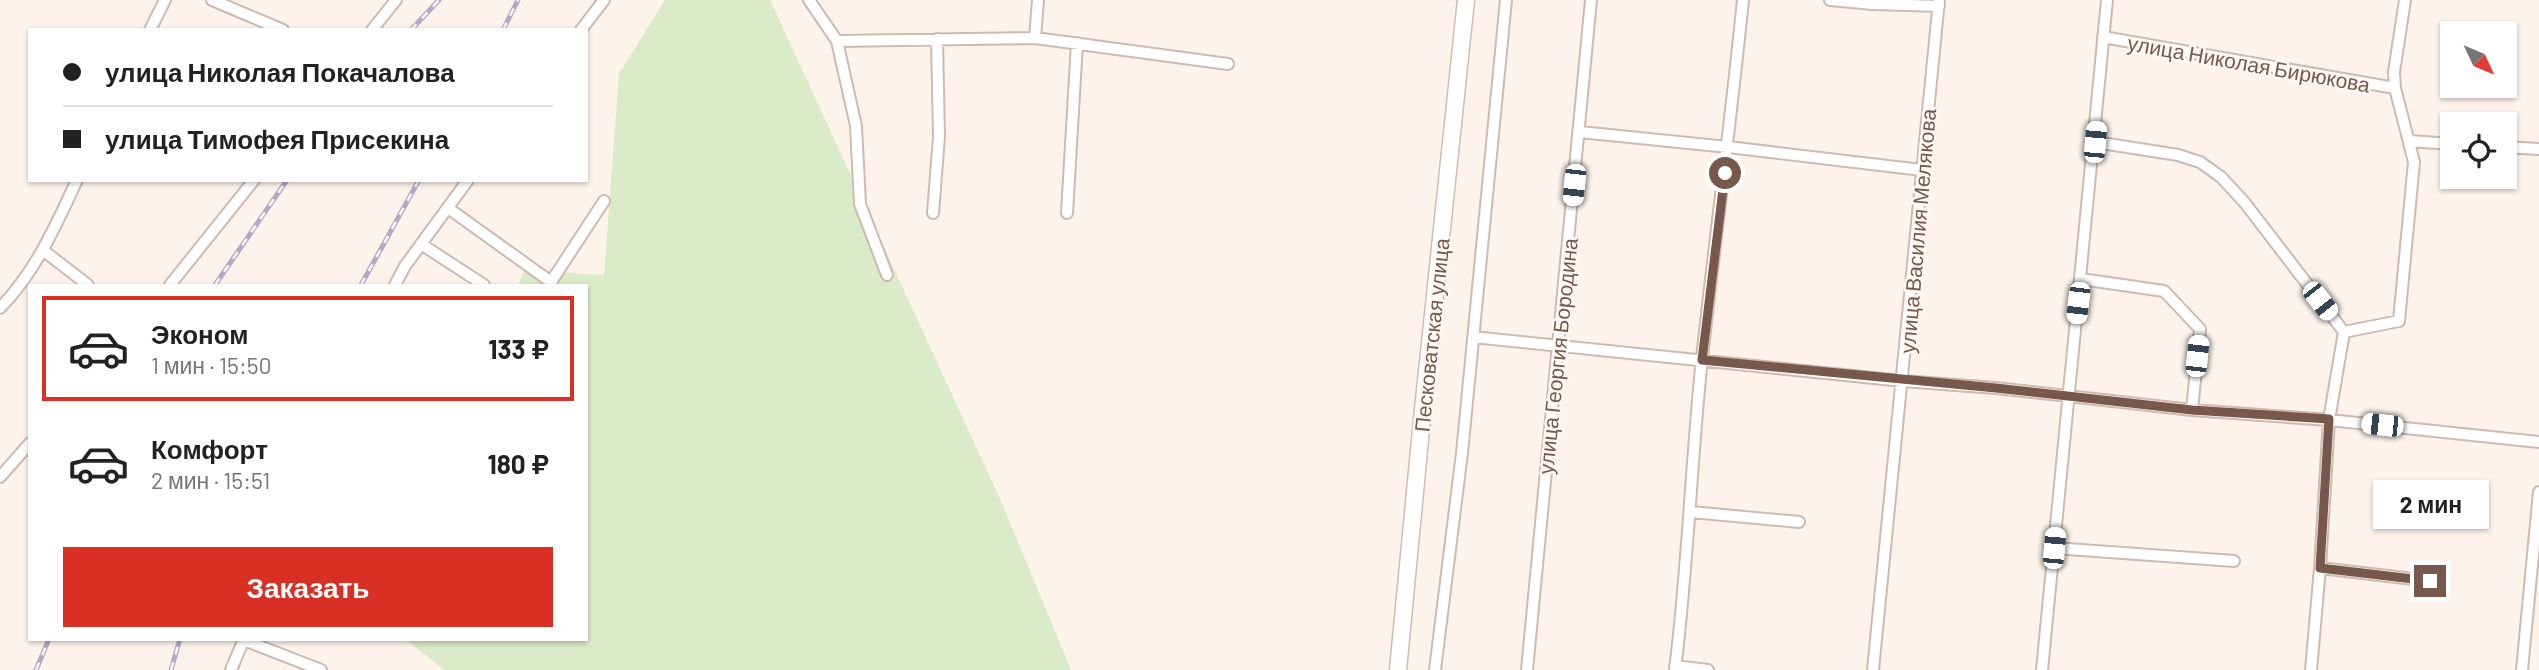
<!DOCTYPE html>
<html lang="ru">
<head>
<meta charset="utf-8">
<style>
  body { margin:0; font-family:Barlow,sans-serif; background:#f6f6f6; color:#222; height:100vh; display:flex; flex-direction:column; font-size:26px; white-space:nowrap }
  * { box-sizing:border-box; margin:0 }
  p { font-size:23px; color:#767676 }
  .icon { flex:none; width:38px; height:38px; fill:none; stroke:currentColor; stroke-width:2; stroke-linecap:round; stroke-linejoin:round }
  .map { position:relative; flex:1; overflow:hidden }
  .details { position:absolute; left:28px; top:284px; width:560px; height:357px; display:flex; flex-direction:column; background:#fff; border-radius:0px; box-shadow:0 2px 5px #0004 }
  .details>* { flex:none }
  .banner { position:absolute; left:28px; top:28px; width:560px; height:154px; border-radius:0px; box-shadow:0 2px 5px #0004; display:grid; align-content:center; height:154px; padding:0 35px; background:#fff }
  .needle { width:46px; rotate:134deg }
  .tools { position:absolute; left:2440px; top:21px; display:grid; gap:14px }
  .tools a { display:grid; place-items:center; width:77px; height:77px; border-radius:0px; background:#fff; box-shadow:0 2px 5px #0004; font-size:35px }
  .end { position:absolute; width:32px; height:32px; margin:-16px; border:9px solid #78584c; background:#fff; box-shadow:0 0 0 4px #fff }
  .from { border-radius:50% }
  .bubble { position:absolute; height:49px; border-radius:0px; background:#fff; box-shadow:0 2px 5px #0004; font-size:23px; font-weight:700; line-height:49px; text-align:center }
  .car { position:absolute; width:21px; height:42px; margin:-21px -10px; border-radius:9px; box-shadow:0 0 5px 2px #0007; background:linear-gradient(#fff 24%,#345 0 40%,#fff 0 76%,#345 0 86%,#fff 0) }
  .banner b { display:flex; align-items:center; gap:24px; height:66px; font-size:26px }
  .banner b+b { border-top:2px solid #e0e0e0 }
  .banner i { width:18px; height:18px; background:#222 }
  ul { padding:12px 0 0; list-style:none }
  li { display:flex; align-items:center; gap:21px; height:105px; margin:0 14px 10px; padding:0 21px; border:4px solid transparent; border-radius:0px }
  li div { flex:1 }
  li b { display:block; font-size:26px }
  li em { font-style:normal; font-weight:700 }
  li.active { border-color:#d93025 }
  li>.icon { width:63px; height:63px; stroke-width:1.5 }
  .primary-button { display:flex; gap:14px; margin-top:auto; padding:14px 35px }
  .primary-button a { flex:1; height:80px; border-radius:0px; background:#d93025; color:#fff; font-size:28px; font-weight:700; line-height:80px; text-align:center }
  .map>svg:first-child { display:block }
  .green { fill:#d9ebc7 }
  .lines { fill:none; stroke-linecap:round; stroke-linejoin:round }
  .minor-casing { stroke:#cfbaae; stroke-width:14 }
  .secondary-casing { stroke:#d5bcae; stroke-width:19 }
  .minor { stroke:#fff; stroke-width:10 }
  .secondary { stroke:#fff; stroke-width:16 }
  .rail-casing { stroke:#b5a7c8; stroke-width:5 }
  .rail { stroke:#fff8f1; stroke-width:2.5; stroke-dasharray:8; stroke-linecap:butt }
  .route { stroke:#78584c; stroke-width:9 }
  .labels { text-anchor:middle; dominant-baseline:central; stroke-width:5; stroke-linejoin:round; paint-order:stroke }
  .street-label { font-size:21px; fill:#78584c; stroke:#fff8f1 }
</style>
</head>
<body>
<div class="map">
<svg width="2539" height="670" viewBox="0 0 2539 670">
  <rect width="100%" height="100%" fill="#fdf3ea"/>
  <path class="green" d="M 665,0 L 770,0 L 1001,501 L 1071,670 L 445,670 L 405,639 L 586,639 L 586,285 L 518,285 L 525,270 L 604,275 L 619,74 Z"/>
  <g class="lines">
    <g class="minor-casing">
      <path id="minor" d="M 212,0 L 283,30
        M 809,0 L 837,41 L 856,126 L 860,204 L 887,275
        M 1830,0 L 1873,4 L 1939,6
        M 150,30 L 165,0
        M 372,30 L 396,0
        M 581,30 L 604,0
        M 2103,37 L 2395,88
        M 1035,38 L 1038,0
        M 837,41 L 1035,38 L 1228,64
        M 1580,132 L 1728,147 L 1922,170
        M 2410,141 L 2452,144
        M 2095,142 L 2178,155 L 2200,162 L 2221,177 L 2245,203 L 2344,332 L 2329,420 L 2320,568 L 2311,670
        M 2504,147 L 2539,149
        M 448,208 L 551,282 L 604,201
        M 933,213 L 939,137 L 937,39
        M 1067,213 L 1077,43
        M 421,244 L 484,285
        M 44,251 L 88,285
        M 2081,279 L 2164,291 L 2200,329 L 2192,410
        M 170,285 L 254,180
        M 395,285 L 405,266 L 468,180
        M 0,308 C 36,271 55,227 77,180
        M 2344,332 L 2399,321 L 2414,162 L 2395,88 L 2394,72 L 2405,0
        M 1473,337 L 1903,381 L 1996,388 L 2192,410 L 2329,420 L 2539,442
        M 0,477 L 30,443
        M 1691,512 L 1799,522
        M 2054,548 L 2234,561
        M 2320,568 L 2430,581
        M 244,640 L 321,670
        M 1675,666 L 1708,670
        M 231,670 L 244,639
        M 1435,670 L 1462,453 L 1506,0
        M 1527,670 L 1591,0
        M 1675,670 C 1688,566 1691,462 1702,358 C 1715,239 1731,120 1743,0
        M 1873,670 L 1939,0
        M 2042,670 L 2107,0
        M 2522,670 L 2539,492"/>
    </g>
    <g class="secondary-casing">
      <path id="secondary" d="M 1398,670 L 1422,419 L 1466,0"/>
    </g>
    <use href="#minor" class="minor"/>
    <use href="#secondary" class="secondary"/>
    <g class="rail-casing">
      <path id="rail" d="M 411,30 L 439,0
        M 503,30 L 518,0
        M 215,285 L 287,180
        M 361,285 L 419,180
        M 36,670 L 49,639
        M 171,670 L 180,639"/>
    </g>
    <use href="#rail" class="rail"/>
  </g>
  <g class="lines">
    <path class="route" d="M 1725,173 L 1702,360 L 1996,388 L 2192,410 L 2329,419 L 2320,568 L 2430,581"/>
  </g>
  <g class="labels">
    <g class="street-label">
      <text transform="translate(2249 63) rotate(10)">улица Николая Бирюкова</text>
      <text transform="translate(1917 231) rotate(-85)">улица Василия Мелякова</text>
      <text transform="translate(1431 335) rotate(-84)">Песковатская улица</text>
      <text transform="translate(1557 356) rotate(-84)">улица Георгия Бородина</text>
    </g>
  </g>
</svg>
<div class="tools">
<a><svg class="needle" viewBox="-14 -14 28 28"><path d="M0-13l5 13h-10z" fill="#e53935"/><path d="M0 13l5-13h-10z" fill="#767676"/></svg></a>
<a><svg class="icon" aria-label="locate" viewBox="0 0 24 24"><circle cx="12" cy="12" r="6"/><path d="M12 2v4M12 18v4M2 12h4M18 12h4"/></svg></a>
</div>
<i class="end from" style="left:1725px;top:173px"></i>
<i class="end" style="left:2430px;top:581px"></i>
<div class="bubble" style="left:2373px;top:480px;width:116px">2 мин</div>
<i class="car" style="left:2095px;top:142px;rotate:5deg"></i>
<i class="car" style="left:1574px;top:185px;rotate:186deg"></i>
<i class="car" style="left:2320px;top:301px;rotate:142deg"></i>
<i class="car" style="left:2078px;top:303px;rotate:187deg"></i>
<i class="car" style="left:2197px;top:356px;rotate:6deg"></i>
<i class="car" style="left:2382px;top:425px;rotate:276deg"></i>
<i class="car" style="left:2054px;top:548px;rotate:5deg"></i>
<div class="banner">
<b><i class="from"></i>улица Николая Покачалова</b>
<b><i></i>улица Тимофея Присекина</b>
</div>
<section class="details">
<ul>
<li class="active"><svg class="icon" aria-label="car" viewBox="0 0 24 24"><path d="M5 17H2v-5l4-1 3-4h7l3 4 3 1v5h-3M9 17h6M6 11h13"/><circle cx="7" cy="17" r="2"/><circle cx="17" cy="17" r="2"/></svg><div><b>Эконом</b><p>1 мин · 15:50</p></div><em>133 ₽</em></li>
<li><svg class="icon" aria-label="car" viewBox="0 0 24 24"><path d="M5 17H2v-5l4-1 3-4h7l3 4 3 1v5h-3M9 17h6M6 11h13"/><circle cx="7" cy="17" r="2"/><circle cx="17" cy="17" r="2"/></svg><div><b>Комфорт</b><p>2 мин · 15:51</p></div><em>180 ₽</em></li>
</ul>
<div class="primary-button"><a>Заказать</a></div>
</section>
</div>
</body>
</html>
